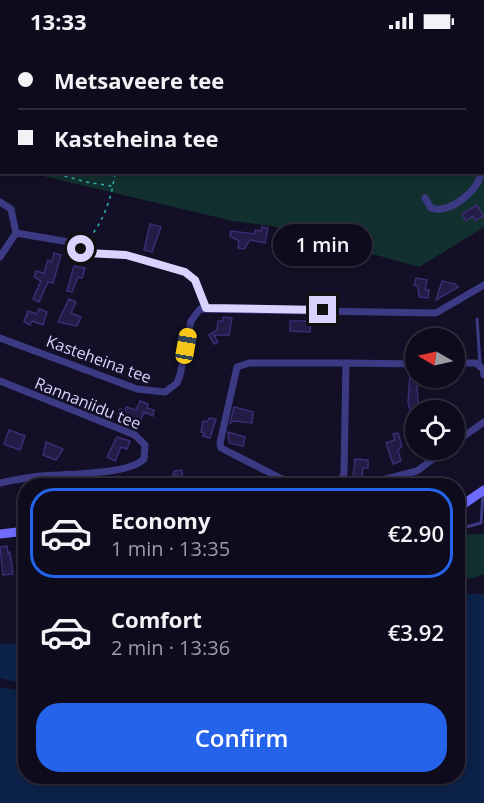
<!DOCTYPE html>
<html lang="en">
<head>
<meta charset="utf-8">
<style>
  body { margin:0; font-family:"Open Sans",sans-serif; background:#171425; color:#f1f3f6; height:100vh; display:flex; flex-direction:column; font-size:22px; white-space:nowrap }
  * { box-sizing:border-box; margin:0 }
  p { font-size:20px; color:#9b9ba3 }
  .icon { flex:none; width:33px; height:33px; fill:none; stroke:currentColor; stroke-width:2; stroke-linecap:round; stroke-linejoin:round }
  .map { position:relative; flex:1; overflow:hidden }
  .sheet { position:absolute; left:18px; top:436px; width:447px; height:306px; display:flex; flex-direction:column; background:#0e0b1c; border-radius:24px; box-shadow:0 3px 9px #0003,0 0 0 2px #2e2b3b }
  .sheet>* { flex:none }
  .banner { position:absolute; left:0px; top:0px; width:484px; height:132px; box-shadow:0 3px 9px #0003,0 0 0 2px #2e2b3b; display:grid; align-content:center; height:132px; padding:0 18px; background:#0e0b1c }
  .needle { width:39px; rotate:279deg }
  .controls { position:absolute; left:405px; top:286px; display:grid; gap:12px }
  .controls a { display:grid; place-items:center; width:60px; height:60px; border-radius:50%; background:#0e0b1c; box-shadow:0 3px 9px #0003,0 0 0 2px #2e2b3b; font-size:30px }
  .end { position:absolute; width:27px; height:27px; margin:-14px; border:8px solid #d9d4ff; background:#111; box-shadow:0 0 0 3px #111 }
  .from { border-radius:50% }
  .bubble { position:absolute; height:42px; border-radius:21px; background:#0e0b1c; box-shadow:0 3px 9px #0003,0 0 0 2px #2e2b3b; font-size:20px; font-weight:600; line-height:42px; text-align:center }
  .car { position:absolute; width:18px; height:36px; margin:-18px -9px; border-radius:8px; box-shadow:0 0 4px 2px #0007; background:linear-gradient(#f5c518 24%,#345 0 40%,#f5c518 0 76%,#345 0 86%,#f5c518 0) }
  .banner b { display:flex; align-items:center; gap:21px; height:57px; font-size:22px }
  .banner b+b { border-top:2px solid #2e2b3b }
  .banner i { width:15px; height:15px; background:#f1f3f6 }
  ul { padding:10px 0 0; list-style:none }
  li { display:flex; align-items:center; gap:18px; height:90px; margin:0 12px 9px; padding:0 6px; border:3px solid transparent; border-radius:24px }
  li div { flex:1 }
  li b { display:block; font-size:22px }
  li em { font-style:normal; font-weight:600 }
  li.selected { border-color:#2563eb }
  li>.icon { width:54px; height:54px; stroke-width:1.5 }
  .cta { display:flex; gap:12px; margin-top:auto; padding:12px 18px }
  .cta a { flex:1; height:69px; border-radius:24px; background:#2563eb; color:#fff; font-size:24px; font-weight:600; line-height:69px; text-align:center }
  .status { display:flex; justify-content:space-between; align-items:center; height:42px; padding:0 30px; background:#0e0b1c; direction:ltr }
  .status svg { height:16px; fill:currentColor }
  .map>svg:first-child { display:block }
  .green { fill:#12302f }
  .water { fill:#0c2248 }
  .building { fill:#241b47; stroke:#3b2d73; stroke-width:1.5 }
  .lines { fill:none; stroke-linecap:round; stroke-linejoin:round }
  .path { stroke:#2fb8b0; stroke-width:1.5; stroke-dasharray:3 4.5; stroke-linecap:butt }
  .lane { stroke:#3d3a85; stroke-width:3 }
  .street { stroke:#3d3a85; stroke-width:7 }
  .secondary { stroke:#6f6bff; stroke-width:9 }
  .route { stroke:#d9d4ff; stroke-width:8 }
  .labels { text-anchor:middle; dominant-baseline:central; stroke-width:5; stroke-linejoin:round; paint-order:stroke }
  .street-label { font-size:16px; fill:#d9d4ff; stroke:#130f26 }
</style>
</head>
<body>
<div class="status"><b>13:33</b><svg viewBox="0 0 49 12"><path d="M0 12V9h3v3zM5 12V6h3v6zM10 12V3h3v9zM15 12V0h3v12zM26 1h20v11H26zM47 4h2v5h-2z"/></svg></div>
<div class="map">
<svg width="484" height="761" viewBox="0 0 484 761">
  <rect width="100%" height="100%" fill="#130f26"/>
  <path class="green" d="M 0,0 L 484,0 L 484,185 L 419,225 L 272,184 L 233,179 L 30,131 L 483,130 L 483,2 L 2,2 L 1,124 Z
    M 484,492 L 484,532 L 473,536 L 458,537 L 458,493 Z"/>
  <path class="water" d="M 458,552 L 484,552 L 484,761 L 0,761 L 0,645 L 25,649 L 26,735 L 458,735 Z
    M 25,601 L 25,642 L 0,636 L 0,602 Z"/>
  <path class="building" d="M 477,163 L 483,174 L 475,179 L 473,174 L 466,179 L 462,172 Z
    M 150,182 L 161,185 L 152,210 L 144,208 Z
    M 262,185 L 268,186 L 265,201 L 250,198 L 244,207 L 238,206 L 239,199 L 230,194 L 231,189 L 255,192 L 255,188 L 261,189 Z
    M 54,211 L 61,213 L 53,241 L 48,240 L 39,260 L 33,257 L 41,239 L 34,235 L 36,229 L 44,231 L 48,218 L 52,220 Z
    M 74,224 L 85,226 L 82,236 L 78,235 L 72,250 L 67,249 Z
    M 416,236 L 427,238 L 425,248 L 429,248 L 428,256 L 419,255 L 418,244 L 414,243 Z
    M 442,239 L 455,242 L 458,245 L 436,258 Z
    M 69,257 L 76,260 L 71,271 L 81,275 L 77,284 L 58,280 Z
    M 39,267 L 47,270 L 43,283 L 32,279 L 30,283 L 24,280 L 28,269 L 37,272 Z
    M 223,275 L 232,276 L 229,293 L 214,293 L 218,300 L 214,302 L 209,293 L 217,288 L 218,279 L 223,279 Z
    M 290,279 L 311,279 L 310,290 L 290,289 Z
    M 410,332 L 416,332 L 416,336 L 426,336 L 426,342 L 419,342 L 417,345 L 419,369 L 411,371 L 408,361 Z
    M 140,359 L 148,362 L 147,366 L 154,368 L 153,374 L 144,370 L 140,380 L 124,375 L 122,380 L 117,379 L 120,367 L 125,369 L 126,365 L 136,368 Z
    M 234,365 L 253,370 L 252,381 L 233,379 L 230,381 Z
    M 209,376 L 216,377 L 210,396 L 203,394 L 204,391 L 201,390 L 203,379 L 207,380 Z
    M 9,388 L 25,394 L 20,408 L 4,402 Z
    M 228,390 L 245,395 L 243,404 L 229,401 Z
    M 398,391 L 402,404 L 398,408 L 401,419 L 393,422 L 386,401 L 395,398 L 393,392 Z
    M 117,395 L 130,399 L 127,407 L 121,405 L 115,419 L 107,415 Z
    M 46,400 L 63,407 L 56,418 L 43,413 Z
    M 355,417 L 368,418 L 368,426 L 363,426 L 362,435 L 353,435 Z
    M 182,428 L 183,438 L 190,438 L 190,440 L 204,439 L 205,444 L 179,444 L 178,433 L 173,433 L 174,429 Z
    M 7,504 L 8,511 L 10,510 L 13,532 L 3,533 L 0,505 Z"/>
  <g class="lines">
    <path class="path" d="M 483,53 L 484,64
      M 0,117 L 2,117
      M 50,130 L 86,140 L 112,144
      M 84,202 C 102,184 112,157 115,130"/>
    <path class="lane" d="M 477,277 L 480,321
      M 458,487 L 481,481 L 483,451"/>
    <path class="street" d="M 119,0 L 119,2
      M 270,0 L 270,2
      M 469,0 L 470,2
      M 483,79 L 484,79
      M 425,156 L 431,166 C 449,173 480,148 481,130
      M 0,160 L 11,167 L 16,191 L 0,215
      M 16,191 L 69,200 L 87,211 L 125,213 L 185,230 L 195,238 L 206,266
      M 0,296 L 137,347 L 165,350 L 177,341 L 180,333 L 191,279 L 200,267 L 436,271 L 484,243
      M 346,321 L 416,322
      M 454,321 L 476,321 L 483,327 L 484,333
      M 0,339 L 135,393 L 145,403 L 144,417 C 128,433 66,432 42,434 C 28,435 14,438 0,441
      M 454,401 L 484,380
      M 305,444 L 280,436 L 221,406 L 220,401 L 237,325 L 249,321 L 346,321 L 344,431 L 340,444
      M 359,444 L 417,429 L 445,408"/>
    <path class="secondary" d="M 458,466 L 484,448
      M 0,492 L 26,489"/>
  </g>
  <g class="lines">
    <path class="route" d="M 81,207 L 87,211 L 126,213 L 185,230 L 195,238 L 206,266 L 323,268"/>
  </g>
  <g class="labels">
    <g class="street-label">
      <text transform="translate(99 317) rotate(20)">Kasteheina tee</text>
      <text transform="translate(88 361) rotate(22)">Rannaniidu tee</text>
    </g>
  </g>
</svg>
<div class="controls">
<a><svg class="needle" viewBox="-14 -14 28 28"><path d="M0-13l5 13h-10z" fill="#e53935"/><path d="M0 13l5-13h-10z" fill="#9b9ba3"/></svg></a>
<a><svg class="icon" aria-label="locate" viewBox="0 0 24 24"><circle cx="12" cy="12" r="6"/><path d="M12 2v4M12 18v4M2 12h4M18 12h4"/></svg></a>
</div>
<i class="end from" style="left:81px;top:207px"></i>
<i class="end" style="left:323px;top:268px"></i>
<div class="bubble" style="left:273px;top:182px;width:99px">1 min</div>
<i class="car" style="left:186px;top:304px;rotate:10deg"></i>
<div class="banner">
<b><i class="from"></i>Metsaveere tee</b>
<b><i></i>Kasteheina tee</b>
</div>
<section class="sheet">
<ul>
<li class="selected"><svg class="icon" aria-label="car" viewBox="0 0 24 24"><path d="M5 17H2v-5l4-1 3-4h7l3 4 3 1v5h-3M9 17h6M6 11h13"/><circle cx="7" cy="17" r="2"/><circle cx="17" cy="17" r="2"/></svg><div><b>Economy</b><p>1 min · 13:35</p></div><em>€2.90</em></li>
<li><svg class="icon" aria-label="car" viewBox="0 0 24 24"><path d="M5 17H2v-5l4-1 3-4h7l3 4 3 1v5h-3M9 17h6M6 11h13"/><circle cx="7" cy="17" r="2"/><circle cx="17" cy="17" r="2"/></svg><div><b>Comfort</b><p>2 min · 13:36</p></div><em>€3.92</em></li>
</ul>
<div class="cta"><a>Confirm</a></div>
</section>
</div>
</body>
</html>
